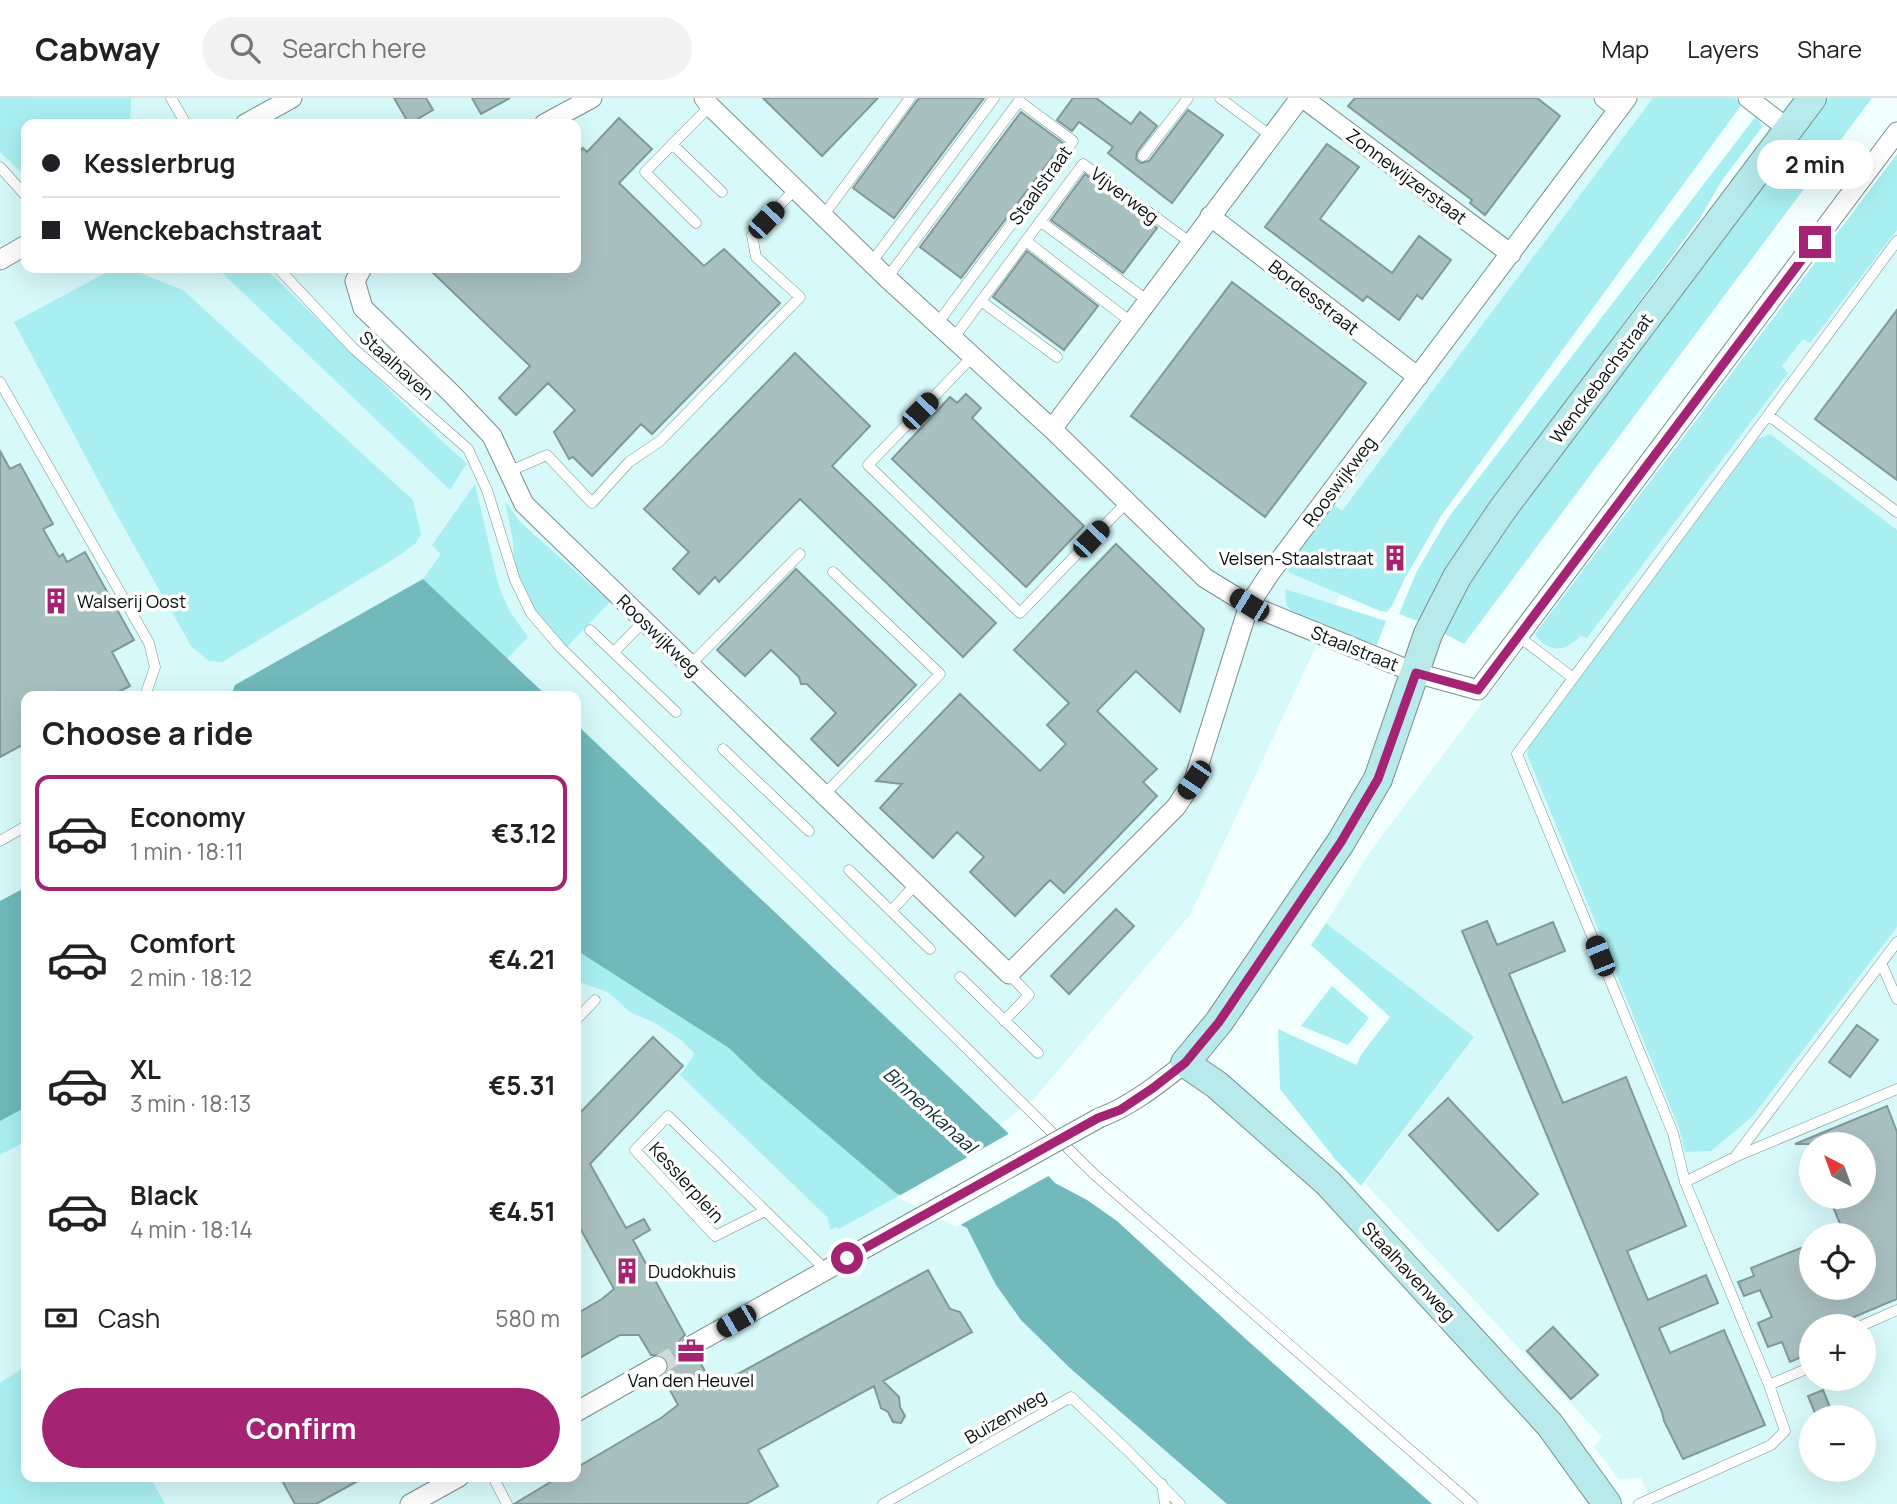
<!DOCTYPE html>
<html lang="en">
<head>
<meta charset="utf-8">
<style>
  body { margin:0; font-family:Manrope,sans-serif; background:#f2f2f2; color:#202124; height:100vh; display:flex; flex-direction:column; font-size:26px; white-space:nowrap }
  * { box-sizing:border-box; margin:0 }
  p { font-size:23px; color:#757577 }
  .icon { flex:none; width:38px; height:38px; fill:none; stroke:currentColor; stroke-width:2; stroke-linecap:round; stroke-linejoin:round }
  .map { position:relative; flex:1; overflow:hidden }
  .side { position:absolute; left:21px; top:593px; width:560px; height:791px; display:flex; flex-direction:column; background:#fff; border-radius:14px; box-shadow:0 7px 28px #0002 }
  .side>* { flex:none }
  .guide { position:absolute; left:21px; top:21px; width:560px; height:154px; border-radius:14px; box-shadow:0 7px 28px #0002; display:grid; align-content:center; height:154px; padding:0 21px; background:#fff }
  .needle { width:46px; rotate:319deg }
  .tools { position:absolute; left:1799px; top:1034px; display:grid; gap:14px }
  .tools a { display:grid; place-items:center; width:77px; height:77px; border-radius:50%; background:#fff; box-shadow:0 7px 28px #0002; font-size:35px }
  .end { position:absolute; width:32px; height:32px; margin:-16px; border:9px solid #a42373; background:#fff; box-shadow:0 0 0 4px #fff }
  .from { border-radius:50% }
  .bubble { position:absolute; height:49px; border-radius:24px; background:#fff; box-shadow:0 7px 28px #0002; font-size:23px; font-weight:700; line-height:49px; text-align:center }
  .car { position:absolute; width:21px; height:42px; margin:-21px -10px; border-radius:9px; box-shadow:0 0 5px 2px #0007; background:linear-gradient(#222 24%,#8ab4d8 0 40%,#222 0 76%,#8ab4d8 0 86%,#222 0) }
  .guide b { display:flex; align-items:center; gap:24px; height:66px; font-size:26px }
  .guide b+b { border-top:2px solid #e0e0e0 }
  .guide i { width:18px; height:18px; background:#202124 }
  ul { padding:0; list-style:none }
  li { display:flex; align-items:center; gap:21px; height:116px; margin:0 14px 10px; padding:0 7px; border:4px solid transparent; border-radius:14px }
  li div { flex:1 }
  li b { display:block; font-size:26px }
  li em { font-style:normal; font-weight:700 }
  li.current { border-color:#a42373 }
  li>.icon { width:63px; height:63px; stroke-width:1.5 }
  h2 { padding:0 21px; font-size:32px; line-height:84px }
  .pay { display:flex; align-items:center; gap:18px; height:77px; padding:0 21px; font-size:26px }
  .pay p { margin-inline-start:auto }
  .action { display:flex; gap:14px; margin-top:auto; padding:14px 21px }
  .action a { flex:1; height:80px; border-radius:42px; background:#a42373; color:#fff; font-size:28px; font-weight:700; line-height:80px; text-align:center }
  header { display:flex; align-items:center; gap:42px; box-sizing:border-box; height:98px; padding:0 35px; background:#fff; border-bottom:2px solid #e0e0e0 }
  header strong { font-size:33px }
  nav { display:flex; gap:38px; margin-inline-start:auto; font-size:24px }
  .search { width:490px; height:63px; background:#f2f2f2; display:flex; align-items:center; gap:18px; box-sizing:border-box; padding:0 24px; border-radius:38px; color:#757577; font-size:26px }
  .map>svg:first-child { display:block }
  .built { fill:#d7f9fa; fill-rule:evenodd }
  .green { fill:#a9eff1 }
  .water { fill:#71b9bb }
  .pier { fill:#f1ffff }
  .building { fill:#a9c0c1; stroke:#829899; stroke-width:2 }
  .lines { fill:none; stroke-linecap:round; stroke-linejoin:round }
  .street-tunnel { stroke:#cedbdb; stroke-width:19; stroke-dasharray:19 10; stroke-linecap:butt }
  .lane-casing { stroke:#798f8f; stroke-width:11 }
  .street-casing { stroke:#798f8f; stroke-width:21 }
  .secondary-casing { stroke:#798f8f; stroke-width:30 }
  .lane { stroke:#fff; stroke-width:10 }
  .street { stroke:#fff; stroke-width:19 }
  .secondary { stroke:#b8eaeb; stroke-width:28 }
  .street-bridge-casing { stroke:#798f8f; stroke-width:21; stroke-linecap:butt }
  .street-bridge { stroke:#fff; stroke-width:19 }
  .route { stroke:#a42373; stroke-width:9 }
  .labels { text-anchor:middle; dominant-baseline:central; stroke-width:7; stroke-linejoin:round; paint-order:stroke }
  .street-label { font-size:18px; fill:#060e0e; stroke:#fff }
  .poi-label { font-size:18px; fill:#060e0e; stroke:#fff; text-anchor:start }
  .water-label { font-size:19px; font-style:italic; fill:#0c3132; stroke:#fff }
</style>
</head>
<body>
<header>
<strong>Cabway</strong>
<div class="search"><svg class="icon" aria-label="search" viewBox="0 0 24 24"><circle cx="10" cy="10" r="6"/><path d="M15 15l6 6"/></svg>Search here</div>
<nav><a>Map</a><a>Layers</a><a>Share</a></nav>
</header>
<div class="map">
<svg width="1897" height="1406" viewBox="0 0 1897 1406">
  <rect width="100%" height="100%" fill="#f1ffff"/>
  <path class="built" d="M 0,0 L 1676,0 L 1356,463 L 1190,817 L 1034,1001 L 971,1048 L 1315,1406 L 0,1406 ZM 26,26 L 576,26 L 576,170 L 26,170 ZM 26,598 L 576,598 L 576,1379 L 26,1379 Z
    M 1897,56 L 1897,1406 L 1657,1406 L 1648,1396 L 1641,1380 L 1619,1381 L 1594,1349 L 1602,1339 L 1365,1085 L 1474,939 L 1326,825 L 1372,751 ZM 1811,1046 L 1864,1046 L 1864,1099 L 1811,1099 ZM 1811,1138 L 1864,1138 L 1864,1190 L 1811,1190 ZM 1811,1228 L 1864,1228 L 1864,1281 L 1811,1281 ZM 1811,1320 L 1864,1320 L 1864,1372 L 1811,1372 Z"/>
  <path class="green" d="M 0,0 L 131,0 L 130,26 L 26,26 L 26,79 L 0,54 Z
    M 1653,0 L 1735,0 L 1742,6 L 1441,418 L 1405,480 L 1392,508 L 1387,514 L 1380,513 L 1288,474 L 1293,455 L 1331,404 L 1342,413 Z
    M 1826,0 L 1872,0 L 1464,546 L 1445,536 L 1461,490 L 1510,418 Z
    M 1756,18 L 1763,28 L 1723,81 L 1700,120 L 1481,421 L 1420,524 L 1399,516 L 1417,473 L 1448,420 Z
    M 1897,56 L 1897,132 L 1810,245 L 1803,241 L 1782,268 L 1788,275 L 1587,540 L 1580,538 C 1565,555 1548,555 1535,536 Z
    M 115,170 L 127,170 L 183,192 L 413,402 L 421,436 L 416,445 L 394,461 L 222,564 L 209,563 L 191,548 L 114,412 L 14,224 Z
    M 217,170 L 265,170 L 446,347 L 467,365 L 450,392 Z
    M 1770,336 L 1897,432 L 1897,829 L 1752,1019 L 1711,1053 L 1685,1054 L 1679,1030 L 1527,656 L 1530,645 L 1758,341 Z
    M 475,386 L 499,489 L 510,514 L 528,539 L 507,561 L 423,481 L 441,456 L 432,447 Z
    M 505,403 L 520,424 L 610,504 L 566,550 L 523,498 L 514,468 L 513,443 Z
    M 1285,491 L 1386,523 L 1377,547 C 1360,541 1293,522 1287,507 C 1285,503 1286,495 1285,491 Z
    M 1326,825 L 1474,939 L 1361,1088 L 1335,1061 L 1280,991 L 1278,931 L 1357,967 L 1360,958 L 1390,919 L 1311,847 Z
    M 576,852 L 729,950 L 759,979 L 900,1097 L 839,1131 L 836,1129 L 830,1132 L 828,1120 L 680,977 L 695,956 L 681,942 L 655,925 L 630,914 L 608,894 L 576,883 Z
    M 1332,888 L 1369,920 L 1348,947 L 1301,928 Z
    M 26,1009 L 26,1043 L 0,1057 L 0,1023 Z
    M 26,1268 L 26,1379 L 150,1379 L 165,1406 L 0,1406 L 0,1285 Z"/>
  <path class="water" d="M 423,481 L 547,598 L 231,598 L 235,587 Z
    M 576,626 L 1006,1033 L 1055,1085 L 1087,1102 L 1117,1123 L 1248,1243 L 1432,1406 L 1227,1406 L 1071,1271 L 1021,1222 L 996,1187 L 967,1130 L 896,1095 L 759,979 L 729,950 L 576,852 Z
    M 26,789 L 26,1009 L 0,1023 L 0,803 Z"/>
  <path class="pier" d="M 1012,1034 L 1052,1076 L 957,1129 L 897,1099 Z"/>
  <path class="building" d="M 394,0 L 426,0 L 433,12 L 409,26 Z
    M 472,0 L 510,0 L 481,16 Z
    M 763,0 L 878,0 L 822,58 Z
    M 919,0 L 984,0 L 894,120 L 853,90 Z
    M 1073,0 L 1096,0 L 1131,26 L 1140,14 L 1157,28 L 1137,54 L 1136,61 L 1141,65 L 1149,63 L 1188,12 L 1223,37 L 1172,105 L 1108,55 L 1113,49 L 1079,24 L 1072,33 L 1057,22 Z
    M 1355,0 L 1537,0 L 1560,18 L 1485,117 L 1470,105 L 1472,102 L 1348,8 Z
    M 1021,14 L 1063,45 L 961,180 L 920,149 Z
    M 619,20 L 652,51 L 619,85 L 704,168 L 724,151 L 780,205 L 652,336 L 641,326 L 592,378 L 573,359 L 569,361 L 554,334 L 575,312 L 548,285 L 516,317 L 499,300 L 530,268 L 428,170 L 576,170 L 576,57 L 583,50 L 587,54 Z
    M 1327,46 L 1359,69 L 1320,121 L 1392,175 L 1419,138 L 1451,162 L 1422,201 L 1417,197 L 1399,222 L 1367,198 L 1363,203 L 1265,129 Z
    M 1085,76 L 1157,130 L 1123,175 L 1051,122 Z
    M 1027,153 L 1098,208 L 1064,252 L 993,199 Z
    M 1232,184 L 1366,285 L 1265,419 L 1131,318 Z
    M 1897,212 L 1897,382 L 1815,321 Z
    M 795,255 L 870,328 L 832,368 L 996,525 L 963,559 L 800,401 L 719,484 L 715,479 L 699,496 L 673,471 L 689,454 L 644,411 Z
    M 966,296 L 981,310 L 972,320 L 1084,428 L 1026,489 L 892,361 L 950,299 L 957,305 Z
    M 0,353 L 10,371 L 20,366 L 53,426 L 43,431 L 59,459 L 63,456 L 67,464 L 85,454 L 134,542 L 112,554 L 130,588 L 111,598 L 26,598 L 26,645 L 0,659 Z
    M 1116,446 L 1204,531 L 1180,614 L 1136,573 L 1097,613 L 1157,671 L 1143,684 L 1157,698 L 1064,795 L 1050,782 L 1015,818 L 970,774 L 984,759 L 957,734 L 933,760 L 880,710 L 902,686 L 876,683 L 960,596 L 1040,673 L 1066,646 L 1047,627 L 1069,605 L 1014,552 Z
    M 796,471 L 916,587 L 838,668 L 811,641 L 836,615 L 807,586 L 801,586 L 799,579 L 771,552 L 745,578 L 717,552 Z
    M 1116,811 L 1134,828 L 1069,896 L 1051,878 Z
    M 1487,823 L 1497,847 L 1553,824 L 1565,853 L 1509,876 L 1563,1005 L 1626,979 L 1686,1128 L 1627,1153 L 1648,1202 L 1706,1177 L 1718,1205 L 1659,1230 L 1670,1255 L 1724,1232 L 1765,1327 L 1683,1361 L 1664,1323 L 1662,1314 L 1462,833 Z
    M 1857,927 L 1878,942 L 1850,979 L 1829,964 Z
    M 653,939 L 683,968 L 590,1066 L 626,1130 L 644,1121 L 650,1132 L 633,1142 L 685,1237 L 680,1242 L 680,1253 L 685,1259 L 697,1259 L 714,1289 L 928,1172 L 950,1211 L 960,1214 L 972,1234 L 883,1283 L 899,1299 L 900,1309 L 905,1318 L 901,1325 L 893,1324 L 888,1314 L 881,1310 L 874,1288 L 758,1352 L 778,1388 L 746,1406 L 514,1406 L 559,1379 L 576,1379 L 576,1370 L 661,1320 L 678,1307 L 663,1279 L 668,1274 L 668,1263 L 663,1257 L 651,1257 L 639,1237 L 620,1237 L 576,1262 L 576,1216 L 602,1201 L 614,1191 L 576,1123 L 576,1019 Z
    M 1448,1000 L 1538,1096 L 1498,1133 L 1409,1037 Z
    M 1887,1008 L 1897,1034 L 1897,1201 L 1849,1221 L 1850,1223 L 1838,1228 L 1811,1228 L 1811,1255 L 1790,1264 L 1782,1244 L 1768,1249 L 1758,1225 L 1772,1219 L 1760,1192 L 1744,1198 L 1738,1184 L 1754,1178 L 1751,1170 L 1811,1146 L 1811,1190 L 1839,1190 L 1842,1198 L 1866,1188 L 1864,1183 L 1864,1138 L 1845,1138 L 1829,1099 L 1864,1099 L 1864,1046 L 1795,1046 Z
    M 1553,1229 L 1598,1277 L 1571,1301 L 1527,1253 Z
    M 1823,1292 L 1830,1309 L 1834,1320 L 1817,1320 L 1808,1298 Z
    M 280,1379 L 365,1379 L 316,1406 L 295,1406 Z"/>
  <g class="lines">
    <path class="street-tunnel" d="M 657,1268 L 691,1248"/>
    <g class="lane-casing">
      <path id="lane" d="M 171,0 L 186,26
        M 1220,0 L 1271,38
        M 672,46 L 722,94
        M 1143,58 L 1188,0
        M 0,69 L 26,98
        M 823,118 L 910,0
        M 1040,123 L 1148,203
        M 696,125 L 645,74 L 710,8
        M 1026,143 L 1131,224
        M 871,165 L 994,0
        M 278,170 L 353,250 L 468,351 L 487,392 L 515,482 L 531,515 L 560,549 L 1095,1077 L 1472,1406
        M 887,180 L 1019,3 L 1073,43 L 937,226
        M 981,203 L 1083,66 L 1191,145
        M 953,241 L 981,203 L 1057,259
        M 972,259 L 868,367 L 1020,515 L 1127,404
        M 0,284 L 149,545 L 155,569 L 145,598
        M 1768,317 L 1897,414
        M 508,374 L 547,357 L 592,405 L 629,364 L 660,343 L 800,199 L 756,159 L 752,137 L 795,91
        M 590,532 L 676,614
        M 1518,538 L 1573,580
        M 614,554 L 644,523
        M 690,567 L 800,456
        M 723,651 L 809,733
        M 824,697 L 940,576 L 833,474
        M 0,743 L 26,728
        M 849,772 L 930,851
        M 891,813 L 916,786
        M 1881,865 L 1897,901
        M 960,879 L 1038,955
        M 576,922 L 595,902
        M 1004,923 L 1029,897 L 1009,876
        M 1735,1059 L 1897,844
        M 1685,1084 L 1673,1035 L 1517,656 L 1897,143
        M 765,1113 L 715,1138 L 635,1052 L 668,1018 L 826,1172
        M 1861,1228 L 1897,1212
        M 1811,1269 L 1769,1287 L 1685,1084 L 1735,1059 L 1897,991
        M 493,1379 L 507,1406
        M 1162,1386 L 1165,1406
        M 883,1406 L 1071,1299 L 1127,1352 L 1180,1406
        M 1639,1406 L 1771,1347 L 1785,1333 L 1769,1287"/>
    </g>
    <g class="street-casing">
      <path id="street" d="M 704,0 L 710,8 L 887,180 L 1052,331 L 1205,480 L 1249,507 L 1416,575 L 1478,592 L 1897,34
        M 1303,0 L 1511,156
        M 1604,0 L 1619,11
        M 1748,0 L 1788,31
        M 245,26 L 292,0
        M 544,26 L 592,0
        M 1210,118 L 1418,279
        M 0,162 L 26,147
        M 362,170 L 355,183 L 363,210 L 452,296 L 492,338 L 524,406 L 1009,876 L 1176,709 L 1194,682 L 1249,507 L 1270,475 L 1627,0
        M 1052,331 L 1300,0
        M 1099,1020 C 1131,1008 1157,987 1185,965
        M 691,1248 L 869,1148
        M 576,1314 L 657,1268
        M 410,1406 L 459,1379"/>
    </g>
    <g class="secondary-casing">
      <path id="secondary" d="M 1607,1406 L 1550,1327 L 1328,1085 L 1217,987 L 1185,965 L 1219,924 L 1341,744 L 1378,681 L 1428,536 L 1457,479 L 1502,412 L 1812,0"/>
    </g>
    <use href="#lane" class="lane"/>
    <use href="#street" class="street"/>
    <use href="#secondary" class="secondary"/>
    <g class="street-bridge-casing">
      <path id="street-bridge" d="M 869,1148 L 1099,1020"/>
    </g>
    <use href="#street-bridge" class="street-bridge"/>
  </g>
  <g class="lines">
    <path class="route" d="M 847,1160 L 1098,1020 L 1120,1012 L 1153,990 L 1185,965 L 1219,924 L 1341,744 L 1378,681 L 1416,575 L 1478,592 L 1815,144"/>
  </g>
  <defs>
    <g id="building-bare" transform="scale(2.1)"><path d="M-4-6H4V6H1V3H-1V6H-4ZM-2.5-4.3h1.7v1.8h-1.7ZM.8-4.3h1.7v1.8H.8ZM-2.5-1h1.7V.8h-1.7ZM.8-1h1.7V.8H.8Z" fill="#a42373" stroke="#fff" stroke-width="2.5" paint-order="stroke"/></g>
    <g id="office-bare" transform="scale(2.1)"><path d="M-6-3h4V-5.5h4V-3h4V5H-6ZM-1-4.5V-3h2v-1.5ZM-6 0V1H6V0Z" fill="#a42373" stroke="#fff" stroke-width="2.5" paint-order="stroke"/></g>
  </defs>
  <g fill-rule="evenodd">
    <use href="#building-bare" x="1395" y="460"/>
    <use href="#building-bare" x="56" y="503"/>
    <use href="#building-bare" x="627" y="1173"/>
    <use href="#office-bare" x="691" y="1253"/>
  </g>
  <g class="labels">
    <g class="street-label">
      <text transform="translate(1407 78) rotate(37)">Zonnewijzerstaat</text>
      <text transform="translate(1040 87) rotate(-54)">Staalstraat</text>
      <text transform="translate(1125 97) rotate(37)">Vijverweg</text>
      <text transform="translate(1314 199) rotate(38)">Bordesstraat</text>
      <text transform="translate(397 267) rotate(42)">Staalhaven</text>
      <text transform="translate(1601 280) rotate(-53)">Wenckebachstraat</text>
      <text transform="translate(1339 383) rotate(-53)">Rooswijkweg</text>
      <text transform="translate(659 537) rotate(44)">Rooswijkweg</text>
      <text transform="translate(1355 550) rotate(22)">Staalstraat</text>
      <text transform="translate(687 1084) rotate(48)">Kesslerplein</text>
      <text transform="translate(1409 1173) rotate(47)">Staalhavenweg</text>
      <text transform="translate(1005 1318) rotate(-30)">Buizenweg</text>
    </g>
    <g class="poi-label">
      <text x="1374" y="460" text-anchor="end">Velsen-Staalstraat</text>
      <text x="77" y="503">Walserij Oost</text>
      <text x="648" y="1173">Dudokhuis</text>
      <text x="691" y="1282" text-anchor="middle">Van den Heuvel</text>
    </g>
    <g class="water-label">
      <text transform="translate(930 1012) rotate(42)">Binnenkanaal</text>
    </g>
  </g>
</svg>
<div class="tools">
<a><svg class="needle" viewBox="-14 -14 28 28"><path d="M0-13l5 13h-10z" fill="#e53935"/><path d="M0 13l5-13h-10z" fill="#757577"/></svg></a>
<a><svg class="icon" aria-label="locate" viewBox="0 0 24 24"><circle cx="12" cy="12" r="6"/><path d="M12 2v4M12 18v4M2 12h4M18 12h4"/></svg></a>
<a>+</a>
<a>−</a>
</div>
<i class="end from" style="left:847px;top:1160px"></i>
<i class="end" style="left:1815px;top:144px"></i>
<div class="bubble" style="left:1757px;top:42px;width:116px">2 min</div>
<i class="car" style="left:766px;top:122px;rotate:43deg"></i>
<i class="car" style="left:920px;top:313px;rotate:44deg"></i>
<i class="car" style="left:1091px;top:441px;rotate:44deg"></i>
<i class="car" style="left:1249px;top:507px;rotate:301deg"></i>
<i class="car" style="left:1194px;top:682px;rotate:214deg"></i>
<i class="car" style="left:1600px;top:858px;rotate:338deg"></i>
<i class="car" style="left:736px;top:1223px;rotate:240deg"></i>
<div class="guide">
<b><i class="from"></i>Kesslerbrug</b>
<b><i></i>Wenckebachstraat</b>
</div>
<section class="side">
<h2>Choose a ride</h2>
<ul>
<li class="current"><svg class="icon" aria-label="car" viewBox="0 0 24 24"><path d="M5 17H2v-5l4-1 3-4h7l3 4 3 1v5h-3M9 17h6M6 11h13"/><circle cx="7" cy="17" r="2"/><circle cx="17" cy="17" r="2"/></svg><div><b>Economy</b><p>1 min · 18:11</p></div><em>€3.12</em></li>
<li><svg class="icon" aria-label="car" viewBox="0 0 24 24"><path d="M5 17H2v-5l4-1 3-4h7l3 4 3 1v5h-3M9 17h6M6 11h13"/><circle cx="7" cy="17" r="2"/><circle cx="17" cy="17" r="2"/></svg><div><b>Comfort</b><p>2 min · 18:12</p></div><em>€4.21</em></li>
<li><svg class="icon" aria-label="car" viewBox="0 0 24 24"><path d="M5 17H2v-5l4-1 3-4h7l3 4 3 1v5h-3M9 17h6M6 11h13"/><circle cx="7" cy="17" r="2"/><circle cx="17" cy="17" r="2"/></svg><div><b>XL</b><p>3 min · 18:13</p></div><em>€5.31</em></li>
<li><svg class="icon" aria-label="car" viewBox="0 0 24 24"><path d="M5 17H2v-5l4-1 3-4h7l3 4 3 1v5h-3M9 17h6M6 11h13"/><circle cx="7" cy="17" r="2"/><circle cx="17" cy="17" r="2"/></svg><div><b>Black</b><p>4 min · 18:14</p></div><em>€4.51</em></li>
</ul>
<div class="pay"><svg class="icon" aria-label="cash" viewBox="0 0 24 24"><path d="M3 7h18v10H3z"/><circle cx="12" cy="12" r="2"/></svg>Cash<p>580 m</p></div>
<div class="action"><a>Confirm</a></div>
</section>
</div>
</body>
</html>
